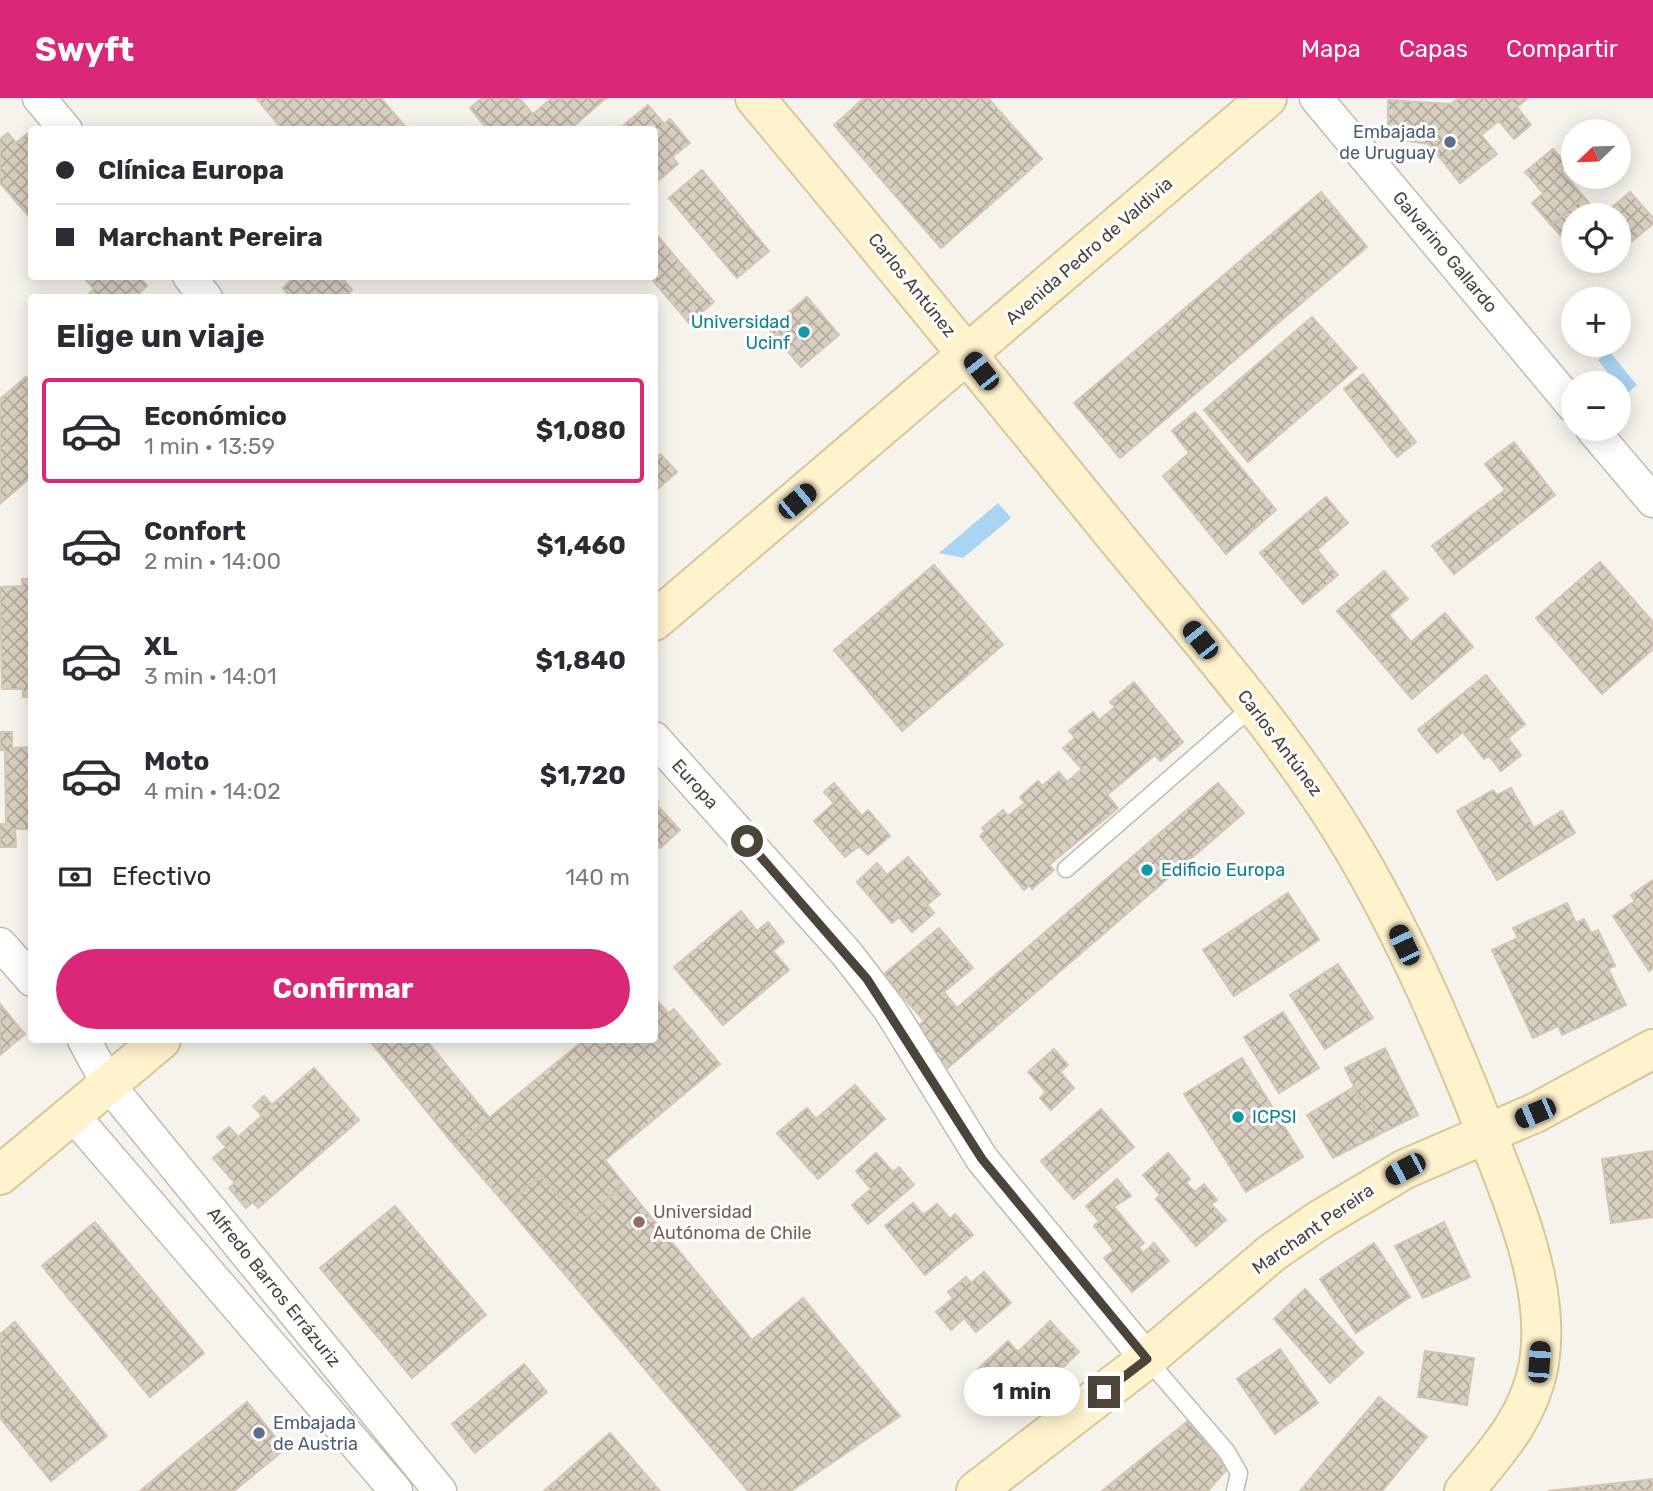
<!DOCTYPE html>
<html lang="es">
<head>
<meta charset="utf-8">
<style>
  body { margin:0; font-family:Rubik,sans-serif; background:#f2f2f3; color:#2b2b33; height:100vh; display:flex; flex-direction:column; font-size:26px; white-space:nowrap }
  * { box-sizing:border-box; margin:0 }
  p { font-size:23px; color:#7c7c81 }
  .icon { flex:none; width:38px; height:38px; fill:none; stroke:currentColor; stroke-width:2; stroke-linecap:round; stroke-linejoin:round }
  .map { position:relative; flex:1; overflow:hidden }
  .panel { position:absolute; left:28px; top:196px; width:630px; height:749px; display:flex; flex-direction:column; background:#fff; border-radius:7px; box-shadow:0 4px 18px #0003 }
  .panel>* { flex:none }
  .hud { position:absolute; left:28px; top:28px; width:630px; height:154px; border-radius:7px; box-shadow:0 4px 18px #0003; display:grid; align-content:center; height:154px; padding:0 28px; background:#fff }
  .needle { width:46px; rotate:247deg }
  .buttons { position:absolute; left:1561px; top:21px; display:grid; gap:14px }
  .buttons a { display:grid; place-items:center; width:70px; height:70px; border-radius:50%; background:#fff; box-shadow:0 4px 18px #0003; font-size:35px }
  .end { position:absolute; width:32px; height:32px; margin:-16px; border:9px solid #4b4439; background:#fff; box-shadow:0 0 0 4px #fff }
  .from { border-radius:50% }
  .bubble { position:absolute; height:49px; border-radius:24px; background:#fff; box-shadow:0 4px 18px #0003; font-size:23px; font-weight:700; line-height:49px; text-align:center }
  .car { position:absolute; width:21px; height:42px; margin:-21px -10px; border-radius:9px; box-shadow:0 0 5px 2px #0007; background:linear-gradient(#222 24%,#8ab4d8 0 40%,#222 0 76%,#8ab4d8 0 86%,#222 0) }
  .hud b { display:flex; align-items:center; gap:24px; height:66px; font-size:26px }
  .hud b+b { border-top:2px solid #e1e1e2 }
  .hud i { width:18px; height:18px; background:#2b2b33 }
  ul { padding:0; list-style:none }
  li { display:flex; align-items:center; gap:21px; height:105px; margin:0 14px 10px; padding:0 14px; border:4px solid transparent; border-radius:7px }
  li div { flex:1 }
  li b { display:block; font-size:26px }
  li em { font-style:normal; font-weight:700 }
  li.on { border-color:#db2777 }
  li>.icon { width:63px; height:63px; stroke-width:1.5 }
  h2 { padding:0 28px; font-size:32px; line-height:84px }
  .pay { display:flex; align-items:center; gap:18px; height:77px; padding:0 28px; font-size:26px }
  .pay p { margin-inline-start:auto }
  .cta { display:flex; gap:14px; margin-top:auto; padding:14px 28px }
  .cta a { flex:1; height:80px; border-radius:42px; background:#db2777; color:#fff; font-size:28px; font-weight:700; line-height:80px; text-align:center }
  header { display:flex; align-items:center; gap:42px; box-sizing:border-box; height:98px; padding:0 35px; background:#db2777; color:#fff }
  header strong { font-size:33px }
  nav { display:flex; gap:38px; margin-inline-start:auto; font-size:24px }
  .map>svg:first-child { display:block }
  .water { fill:#a9d4f2 }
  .building { fill:url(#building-cross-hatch); stroke:#d3c7b4; stroke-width:2 }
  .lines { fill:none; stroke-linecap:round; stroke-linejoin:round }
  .lane-casing { stroke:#c2bbae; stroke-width:19 }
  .street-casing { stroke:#c2bbae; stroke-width:35 }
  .secondary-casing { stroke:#d6c79b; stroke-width:42 }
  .lane { stroke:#fff; stroke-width:16 }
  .street { stroke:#fff; stroke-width:32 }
  .secondary { stroke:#fff3cd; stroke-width:38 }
  .route { stroke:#4b4439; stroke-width:9 }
  .service-dot { fill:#5c6f8a; stroke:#fff; stroke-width:2.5 }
  .culture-dot { fill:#0f9aa8; stroke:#fff; stroke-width:2.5 }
  .education-dot { fill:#8d6e63; stroke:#fff; stroke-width:2.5 }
  .labels { text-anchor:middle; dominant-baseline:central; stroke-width:6; stroke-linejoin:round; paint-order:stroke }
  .service-label { font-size:18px; fill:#4e5e75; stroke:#fff; text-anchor:end }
  .street-label { font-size:18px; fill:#4b4439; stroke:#fff }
  .culture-label { font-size:18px; fill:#0d838f; stroke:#fff; text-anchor:start }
  .education-label { font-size:18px; fill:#785e54; stroke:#fff; text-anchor:start }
</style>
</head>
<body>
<header>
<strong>Swyft</strong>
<nav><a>Mapa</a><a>Capas</a><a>Compartir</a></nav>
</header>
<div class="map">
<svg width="1653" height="1393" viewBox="0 0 1653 1393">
  <defs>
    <pattern id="building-cross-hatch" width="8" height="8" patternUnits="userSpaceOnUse" patternTransform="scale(1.75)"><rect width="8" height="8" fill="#d8cfc1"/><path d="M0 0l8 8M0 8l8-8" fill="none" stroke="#b1aa9e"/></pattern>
  </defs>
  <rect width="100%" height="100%" fill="#f6f3ec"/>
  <path class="water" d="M 1609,253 L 1637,287 L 1625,297 L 1598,262 Z
    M 998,405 L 1011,420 L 963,460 L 939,455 Z"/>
  <path class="building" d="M 256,0 L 381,0 L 408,32 L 283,32 Z
    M 482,0 L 519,0 L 533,16 L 552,0 L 606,0 L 569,32 L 488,32 L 470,10 Z
    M 864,0 L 988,0 L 1042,61 L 941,150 L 834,27 Z
    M 1459,0 L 1528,0 L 1517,9 L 1531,27 L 1514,41 L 1499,23 L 1481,37 L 1497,56 L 1460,85 L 1429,46 L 1388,40 L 1388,2 L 1451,6 Z
    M 648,7 L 664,26 L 670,21 L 690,45 L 672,59 L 678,66 L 654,86 L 654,32 L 618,32 Z
    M 8,35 L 16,45 L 28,35 L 32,39 L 32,122 L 0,85 L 0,41 Z
    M 1553,51 L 1567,67 L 1561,72 L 1584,99 L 1551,127 L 1532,105 L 1543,95 L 1525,74 Z
    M 702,72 L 769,153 L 737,180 L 669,100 Z
    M 1321,94 L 1367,149 L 1120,360 L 1074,305 Z
    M 1630,94 L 1653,120 L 1653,126 L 1632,143 L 1626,136 L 1619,142 L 1619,117 L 1605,115 Z
    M 1584,99 L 1599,117 L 1573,117 L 1573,143 L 1569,147 L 1551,127 Z
    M 654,134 L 714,204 L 689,225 L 649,178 L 654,178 Z
    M 88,178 L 139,178 L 147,188 L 134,200 L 84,200 L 94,191 L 85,181 Z
    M 295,178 L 341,178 L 352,192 L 344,200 L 291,200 L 283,190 Z
    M 807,199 L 839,237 L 801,269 L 769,231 Z
    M 1312,219 L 1357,270 L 1248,364 L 1204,312 Z
    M 1363,276 L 1416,344 L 1397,359 L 1344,291 Z
    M 26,279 L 32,286 L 32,378 L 0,406 L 0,301 Z
    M 1195,314 L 1276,412 L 1226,456 L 1163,378 L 1189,355 L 1172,333 Z
    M 1514,344 L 1555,397 L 1454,476 L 1432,448 L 1505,392 L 1485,366 Z
    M 660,356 L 677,374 L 654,394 L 654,361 Z
    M 1326,399 L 1348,425 L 1317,452 L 1338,477 L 1303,506 L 1260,455 Z
    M 1600,464 L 1653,524 L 1653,551 L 1602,596 L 1536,520 Z
    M 934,467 L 1003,547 L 902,633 L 834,552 Z
    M 1384,473 L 1408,501 L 1389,517 L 1411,544 L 1445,515 L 1473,549 L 1412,601 L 1337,513 Z
    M 22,481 L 32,481 L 32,599 L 23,599 L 23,591 L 2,591 L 0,489 L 23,488 Z
    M 1486,577 L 1525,626 L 1508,640 L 1521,657 L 1501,673 L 1489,658 L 1484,661 L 1463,634 L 1437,655 L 1418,632 Z
    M 1134,584 L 1183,644 L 1160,663 L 1155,657 L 1107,697 L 1118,710 L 1049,767 L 1054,772 L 1032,791 L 1029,787 L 1024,792 L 980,738 L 985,733 L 982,730 L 1003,712 L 1008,718 L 1025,705 L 1020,699 L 1038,683 L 1042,688 L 1059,674 L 1067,684 L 1082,671 L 1063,650 L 1075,640 L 1069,633 L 1093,614 L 1099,622 L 1115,609 L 1110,604 Z
    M 0,634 L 12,634 L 12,650 L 32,649 L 32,731 L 15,731 L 16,749 L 0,749 L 0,726 L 6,726 L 5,652 L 0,652 Z
    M 834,685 L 862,718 L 868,712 L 890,738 L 868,757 L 859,748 L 845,759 L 814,723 L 834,705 L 824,694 Z
    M 1218,685 L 1244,715 L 944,973 L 911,934 L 924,923 L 884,876 L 939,830 L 973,870 L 944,894 L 957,910 Z
    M 1511,690 L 1534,730 L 1562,713 L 1575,735 L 1497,782 L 1457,713 L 1493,692 L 1497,697 Z
    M 654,699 L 659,704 L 656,706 L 680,732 L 660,750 L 658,748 L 654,751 Z
    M 908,759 L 940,796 L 927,807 L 934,815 L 912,834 L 899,819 L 892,825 L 857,784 L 877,765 L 887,777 Z
    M 1653,782 L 1653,870 L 1649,873 L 1613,818 L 1635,803 L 1631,797 Z
    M 1288,795 L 1319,842 L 1234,898 L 1203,852 Z
    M 1567,805 L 1576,825 L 1584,821 L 1591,835 L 1598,832 L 1615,868 L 1608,871 L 1626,907 L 1562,937 L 1558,928 L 1533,940 L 1492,852 L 1518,840 L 1513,830 Z
    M 741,813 L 757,833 L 768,824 L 784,844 L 773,853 L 789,872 L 723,927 L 674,869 Z
    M 1338,866 L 1373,920 L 1325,951 L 1290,897 Z
    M 654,899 L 668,915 L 674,911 L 720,966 L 605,1062 L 624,1086 L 581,1124 L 541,1077 L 506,1107 L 455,1048 L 584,942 L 654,942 Z
    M 0,906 L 25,936 L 0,957 Z
    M 1283,914 L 1319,970 L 1279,995 L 1244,939 Z
    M 369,942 L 426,942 L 490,1020 L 455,1048 Z
    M 1385,950 L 1418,1017 L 1378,1037 L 1345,970 Z
    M 1054,951 L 1068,967 L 1060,974 L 1074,990 L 1051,1012 L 1040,1000 L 1046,994 L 1028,974 Z
    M 1242,960 L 1303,1059 L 1246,1094 L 1184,996 Z
    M 314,970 L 359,1022 L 258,1110 L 253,1104 L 246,1110 L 229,1090 L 235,1085 L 213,1060 L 226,1049 L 217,1039 L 229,1029 L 238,1039 L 262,1018 L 253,1008 L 264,998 L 272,1007 Z
    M 855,987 L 885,1021 L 818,1081 L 777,1035 L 807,1010 L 816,1021 Z
    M 1354,989 L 1378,1037 L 1333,1060 L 1307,1017 Z
    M 1101,1011 L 1134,1049 L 1074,1101 L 1041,1063 Z
    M 1653,1053 L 1653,1119 L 1611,1125 L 1602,1061 Z
    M 876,1055 L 893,1074 L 899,1069 L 914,1087 L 868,1126 L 852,1107 L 871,1091 L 856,1073 Z
    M 1168,1055 L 1190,1081 L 1186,1085 L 1195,1094 L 1204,1086 L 1217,1102 L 1211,1106 L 1226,1122 L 1196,1148 L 1156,1101 L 1160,1097 L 1143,1077 Z
    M 541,1077 L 581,1124 L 624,1086 L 752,1242 L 803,1200 L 900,1318 L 791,1393 L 748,1393 L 506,1107 Z
    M 1117,1081 L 1131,1098 L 1114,1109 L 1144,1145 L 1139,1149 L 1143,1155 L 1154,1145 L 1169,1163 L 1132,1194 L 1104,1160 L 1114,1152 L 1094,1128 L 1099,1123 L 1086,1108 Z
    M 913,1105 L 923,1117 L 937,1106 L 950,1121 L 955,1116 L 973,1137 L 925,1177 L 885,1128 Z
    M 395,1108 L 486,1217 L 412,1280 L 320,1170 Z
    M 95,1124 L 204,1255 L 150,1299 L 42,1168 Z
    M 1444,1124 L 1470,1179 L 1423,1200 L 1395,1148 Z
    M 1374,1145 L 1410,1199 L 1356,1235 L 1320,1181 Z
    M 984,1174 L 1011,1205 L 976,1234 L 964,1220 L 951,1232 L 936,1214 L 953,1200 L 948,1194 L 966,1179 L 971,1185 Z
    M 1305,1191 L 1363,1255 L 1330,1285 L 1274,1221 Z
    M 1050,1223 L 1079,1254 L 1039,1292 L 1018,1269 L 995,1288 L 978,1271 L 1008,1243 L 1018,1254 Z
    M 15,1224 L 107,1338 L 51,1383 L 0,1320 L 0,1236 Z
    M 1280,1251 L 1318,1305 L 1275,1336 L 1237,1281 Z
    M 1425,1253 L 1474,1260 L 1467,1307 L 1418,1299 Z
    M 524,1266 L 547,1294 L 475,1355 L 452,1326 Z
    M 1379,1299 L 1427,1339 L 1382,1393 L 1300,1393 Z
    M 247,1304 L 285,1351 L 234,1393 L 140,1393 Z
    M 1188,1323 L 1227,1371 L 1208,1393 L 1102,1393 Z
    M 610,1335 L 660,1393 L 544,1393 Z
    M 1653,1381 L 1653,1393 L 1548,1393 Z"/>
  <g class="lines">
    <g class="lane-casing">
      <path id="lane" d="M 1066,771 L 1253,608
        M 1147,1261 L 1227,1354 L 1239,1375 L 1235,1393"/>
    </g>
    <g class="street-casing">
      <path id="street" d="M 39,0 L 66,32
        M 1316,0 L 1573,308
        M 189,178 L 206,200
        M 1592,331 L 1653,403
        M 654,640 L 847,856 L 890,912 L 982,1061 L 1147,1261
        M 0,846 L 32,882
        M 84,942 L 108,986 L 440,1393
        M 72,1016 L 396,1393"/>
    </g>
    <g class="secondary-casing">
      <path id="secondary" d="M 755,0 C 875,143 993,288 1111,433 C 1195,536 1286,637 1354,752 C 1408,843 1449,941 1488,1039 C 1515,1107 1551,1191 1539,1265 C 1530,1318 1497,1354 1464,1393
        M 654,523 L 1267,0
        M 0,1077 L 161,942
        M 976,1393 L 1147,1261 L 1273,1154 L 1321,1121 L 1405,1071 L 1535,1015 L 1653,951"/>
    </g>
    <use href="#lane" class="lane"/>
    <use href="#street" class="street"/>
    <use href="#secondary" class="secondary"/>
  </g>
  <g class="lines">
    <path class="route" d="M 747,743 L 867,881 L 982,1061 L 1147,1261 L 1104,1294"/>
  </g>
  <g class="service-dot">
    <circle cx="1450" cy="44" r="7"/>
    <circle cx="259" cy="1335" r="7"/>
  </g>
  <g class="culture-dot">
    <circle cx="804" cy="234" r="7"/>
    <circle cx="1147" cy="772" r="7"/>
    <circle cx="1238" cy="1019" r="7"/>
  </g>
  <circle class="education-dot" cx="639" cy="1124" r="7"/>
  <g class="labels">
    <g class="service-label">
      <text x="1436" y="34">Embajada<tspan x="1436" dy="21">de Uruguay</tspan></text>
      <text x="273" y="1325" text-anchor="start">Embajada<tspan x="273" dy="21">de Austria</tspan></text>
    </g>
    <g class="street-label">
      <text transform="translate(1089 153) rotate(-41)">Avenida Pedro de Valdivia</text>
      <text transform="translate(1445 154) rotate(50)">Galvarino Gallardo</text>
      <text transform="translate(912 187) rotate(51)">Carlos Antúnez</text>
      <text transform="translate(1280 645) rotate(53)">Carlos Antúnez</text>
      <text transform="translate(695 686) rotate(48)">Europa</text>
      <text transform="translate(1313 1131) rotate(-35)">Marchant Pereira</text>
      <text transform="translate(274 1189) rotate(51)">Alfredo Barros Errázuriz</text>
    </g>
    <g class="culture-label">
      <text x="790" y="224" text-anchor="end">Universidad<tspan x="790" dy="21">Ucinf</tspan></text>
      <text x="1161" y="772">Edificio Europa</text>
      <text x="1252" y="1019">ICPSI</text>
    </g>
    <g class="education-label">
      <text x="653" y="1114">Universidad<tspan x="653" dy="21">Autónoma de Chile</tspan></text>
    </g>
  </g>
</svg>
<div class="buttons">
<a><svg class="needle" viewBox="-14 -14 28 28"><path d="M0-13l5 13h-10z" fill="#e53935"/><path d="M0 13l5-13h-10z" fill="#7c7c81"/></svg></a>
<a><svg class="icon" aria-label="locate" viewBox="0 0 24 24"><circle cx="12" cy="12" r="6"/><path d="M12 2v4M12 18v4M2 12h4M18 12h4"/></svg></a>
<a>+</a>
<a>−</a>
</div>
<i class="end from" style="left:747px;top:743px"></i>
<i class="end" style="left:1104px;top:1294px"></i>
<div class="bubble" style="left:964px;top:1269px;width:116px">1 min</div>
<i class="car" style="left:981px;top:273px;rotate:322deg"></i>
<i class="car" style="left:797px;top:403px;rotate:50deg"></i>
<i class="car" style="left:1200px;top:542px;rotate:321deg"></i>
<i class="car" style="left:1404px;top:847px;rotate:335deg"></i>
<i class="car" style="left:1535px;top:1015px;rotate:247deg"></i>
<i class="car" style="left:1405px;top:1071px;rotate:242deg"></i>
<i class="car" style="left:1539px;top:1264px;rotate:4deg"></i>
<div class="hud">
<b><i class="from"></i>Clínica Europa</b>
<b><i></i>Marchant Pereira</b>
</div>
<section class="panel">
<h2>Elige un viaje</h2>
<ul>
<li class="on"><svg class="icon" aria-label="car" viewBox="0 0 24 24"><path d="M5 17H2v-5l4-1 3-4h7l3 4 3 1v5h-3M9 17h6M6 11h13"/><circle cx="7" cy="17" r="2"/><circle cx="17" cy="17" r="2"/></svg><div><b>Económico</b><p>1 min · 13:59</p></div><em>$1,080</em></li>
<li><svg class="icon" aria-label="car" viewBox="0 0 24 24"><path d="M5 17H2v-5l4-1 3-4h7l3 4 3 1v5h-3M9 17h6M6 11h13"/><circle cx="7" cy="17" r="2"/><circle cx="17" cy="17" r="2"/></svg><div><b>Confort</b><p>2 min · 14:00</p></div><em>$1,460</em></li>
<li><svg class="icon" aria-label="car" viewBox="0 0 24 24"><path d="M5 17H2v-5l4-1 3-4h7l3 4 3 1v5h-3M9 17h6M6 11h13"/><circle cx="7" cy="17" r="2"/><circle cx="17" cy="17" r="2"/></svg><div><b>XL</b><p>3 min · 14:01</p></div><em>$1,840</em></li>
<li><svg class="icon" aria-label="car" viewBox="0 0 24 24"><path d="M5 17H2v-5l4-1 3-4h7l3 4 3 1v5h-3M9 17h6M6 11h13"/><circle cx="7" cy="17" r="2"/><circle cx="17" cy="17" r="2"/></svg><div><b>Moto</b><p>4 min · 14:02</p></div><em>$1,720</em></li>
</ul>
<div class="pay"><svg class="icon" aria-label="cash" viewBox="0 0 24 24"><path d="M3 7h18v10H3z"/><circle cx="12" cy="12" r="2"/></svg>Efectivo<p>140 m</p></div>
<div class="cta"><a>Confirmar</a></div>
</section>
</div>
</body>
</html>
